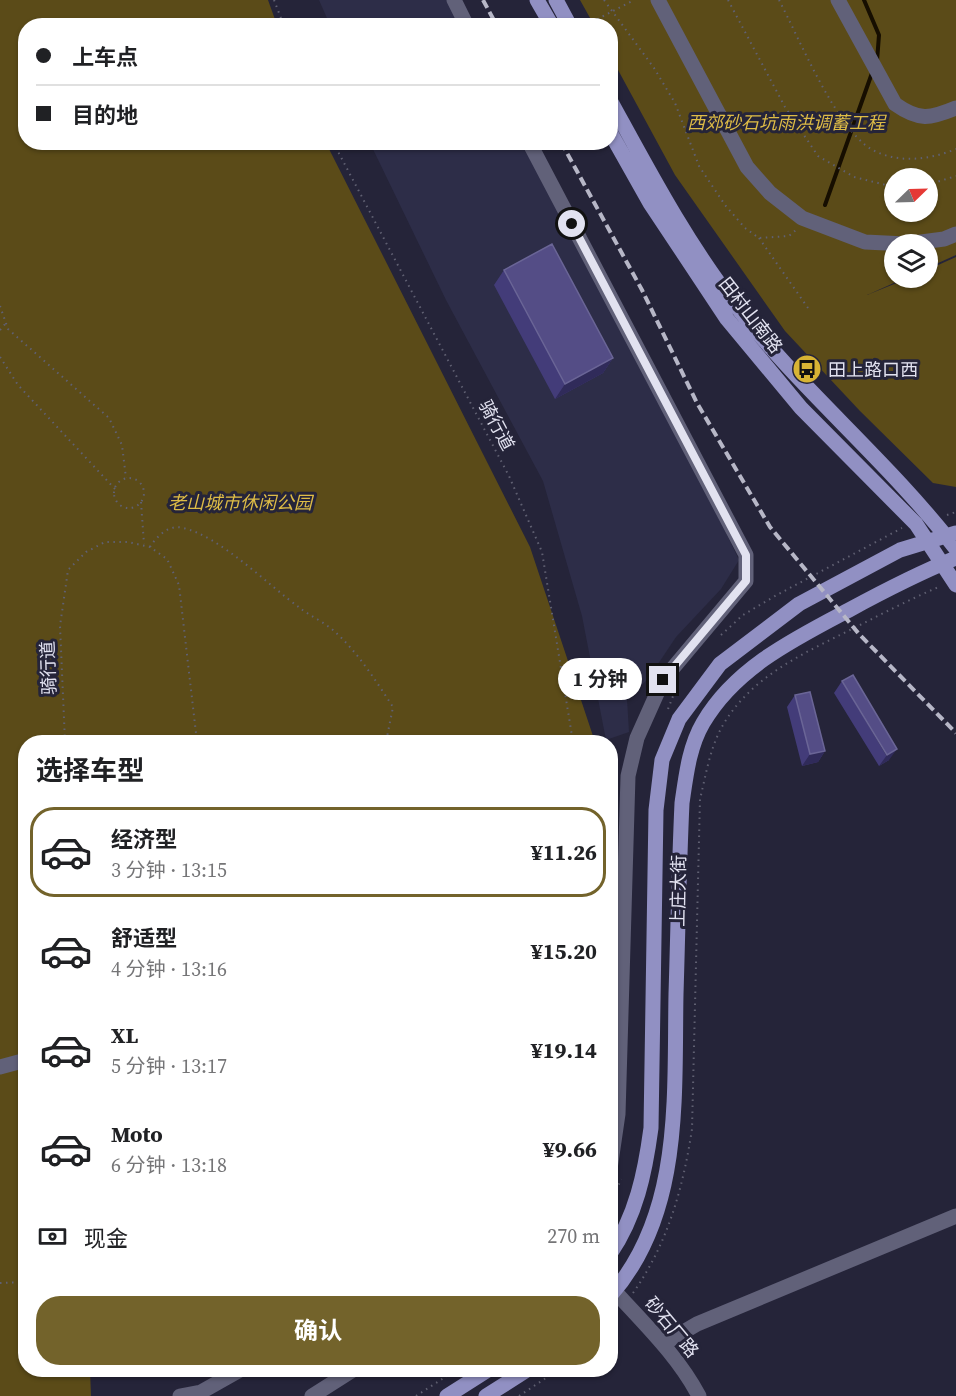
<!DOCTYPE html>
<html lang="zh">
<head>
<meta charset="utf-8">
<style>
  body { margin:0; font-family:"Source Serif 4","Noto Sans SC",serif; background:#f6f6f6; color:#202124; height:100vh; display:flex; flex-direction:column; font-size:22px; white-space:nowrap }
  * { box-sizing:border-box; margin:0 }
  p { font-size:20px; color:#757577 }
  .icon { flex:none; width:33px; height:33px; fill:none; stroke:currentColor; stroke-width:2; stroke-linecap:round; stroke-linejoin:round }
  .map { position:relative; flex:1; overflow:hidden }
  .drawer { position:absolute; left:18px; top:735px; width:600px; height:642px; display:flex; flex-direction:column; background:#fff; border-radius:24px; box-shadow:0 2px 4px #0004 }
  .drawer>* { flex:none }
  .banner { position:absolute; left:18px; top:18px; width:600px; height:132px; border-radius:24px; box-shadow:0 2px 4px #0004; display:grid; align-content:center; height:132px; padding:0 18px; background:#fff }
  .needle { width:39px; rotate:67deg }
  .controls { position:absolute; left:884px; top:168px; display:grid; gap:12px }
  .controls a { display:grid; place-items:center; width:54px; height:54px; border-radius:50%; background:#fff; box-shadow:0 2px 4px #0004; font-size:30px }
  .end { position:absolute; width:27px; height:27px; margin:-14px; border:8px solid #e2e2f0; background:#111; box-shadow:0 0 0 3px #111 }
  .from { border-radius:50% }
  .bubble { position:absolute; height:42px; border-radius:21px; background:#fff; box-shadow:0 2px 4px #0004; font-size:20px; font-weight:700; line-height:42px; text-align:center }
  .banner b { display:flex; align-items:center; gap:21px; height:57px; font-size:22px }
  .banner b+b { border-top:2px solid #e0e0e0 }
  .banner i { width:15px; height:15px; background:#202124 }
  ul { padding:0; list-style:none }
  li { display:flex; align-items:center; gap:18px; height:90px; margin:0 12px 9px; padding:0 6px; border:3px solid transparent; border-radius:24px }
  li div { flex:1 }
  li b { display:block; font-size:22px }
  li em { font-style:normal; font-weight:700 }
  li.current { border-color:#73632b }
  li>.icon { width:54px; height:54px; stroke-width:1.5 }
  h2 { padding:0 18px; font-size:27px; line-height:72px }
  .pay { display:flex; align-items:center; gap:15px; height:66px; padding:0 18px; font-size:22px }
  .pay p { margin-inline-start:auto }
  .button { display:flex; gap:12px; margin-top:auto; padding:12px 18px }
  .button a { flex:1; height:69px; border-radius:24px; background:#73632b; color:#fff; font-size:24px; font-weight:700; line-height:69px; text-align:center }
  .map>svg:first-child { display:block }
  .built { fill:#2d2d48 }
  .green { fill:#5b4b18; fill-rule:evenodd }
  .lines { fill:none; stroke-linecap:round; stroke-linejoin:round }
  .stream { stroke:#160e00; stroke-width:4 }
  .path { stroke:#606072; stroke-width:2; stroke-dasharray:1.5 4.5; stroke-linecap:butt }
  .minor { stroke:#616179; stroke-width:15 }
  .major { stroke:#9190c3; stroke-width:15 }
  .rail { stroke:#b7b7c7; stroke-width:4; stroke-dasharray:9 4.5; stroke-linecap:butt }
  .wall { fill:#433c79 }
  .shaded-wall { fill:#302b5a }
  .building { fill:#544d86; stroke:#6a6596; stroke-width:1.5 }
  .route { stroke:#e2e2f0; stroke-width:8 }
  .labels { text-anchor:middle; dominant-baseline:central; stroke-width:6; stroke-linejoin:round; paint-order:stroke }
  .park-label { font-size:18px; font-style:italic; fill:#debc46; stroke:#252439 }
  .street-label { font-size:18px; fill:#e2e2f0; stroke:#252439 }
  .poi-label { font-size:18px; fill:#e2e2f0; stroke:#252439; text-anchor:start }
</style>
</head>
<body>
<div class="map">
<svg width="956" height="1396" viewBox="0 0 956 1396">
  <rect width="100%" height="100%" fill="#252439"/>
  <path class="built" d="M 319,0 L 453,0 L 466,25 L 330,25 Z
    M 370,143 L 524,143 L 696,470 L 739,560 L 721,589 L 676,637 L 648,679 L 627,699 L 629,732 L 606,740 L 582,616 L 543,481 L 446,300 Z"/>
  <path class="green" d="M 0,0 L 268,0 L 277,25 L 26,26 L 26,142 L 326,143 L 530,547 L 595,742 L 26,742 L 26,1370 L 90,1370 L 91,1396 L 0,1396 Z
    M 580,0 L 956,0 L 956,255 L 927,268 L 927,244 L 894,244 L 894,278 L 905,278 L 867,295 L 909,278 L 927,278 L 927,270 L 956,257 L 956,487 L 933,483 L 860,411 L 785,331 L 675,175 L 611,57 L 610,26 L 594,25 ZM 894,178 L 927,178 L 927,212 L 894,212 Z"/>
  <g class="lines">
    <path class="stream" d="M 864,0 L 879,35 L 877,61
      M 825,205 L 872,73"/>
    <path class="path" d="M 274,0 L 284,26
      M 604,0 L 654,68 L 675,103 L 699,166 L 725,205 L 745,228 L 759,238 L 789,236 L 796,230
      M 728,0 L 785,107 L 818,156 L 854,177 L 894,187
      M 779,0 C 799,38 836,128 871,149 C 897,164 929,160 956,149
      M 592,22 L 634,0
      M 333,142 L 509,476 L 542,552 L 573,742
      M 927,185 L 956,176
      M 759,238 L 808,308
      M 0,306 L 8,329 L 109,418 L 122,445 L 126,478
      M 0,330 L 6,323
      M 0,357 L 18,385 L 115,489
      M114 493a15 15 0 1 1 30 0a15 15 0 1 1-30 0Z
      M 141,502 L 144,544
      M 947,515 L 956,512
      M 150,547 C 157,536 169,524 183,528 C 220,536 268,585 300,608 C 310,616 324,622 334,631 C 357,651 376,681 393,707 L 386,742
      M 721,635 L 743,615 L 775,596 L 902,528
      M 668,709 L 677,686
      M 65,742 L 60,626 L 68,570 L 86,552 L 105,542 L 128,542 L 150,547 L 167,559 L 179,585 L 197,742
      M 610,1207 L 621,1179
      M 0,1283 L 26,1282
      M 633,1293 C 668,1243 683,1188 692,1129 L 700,799 C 706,775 710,747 723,725 C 751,677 802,654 850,630 C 880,615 910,599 941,586
      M 610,1320 L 617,1314
      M 416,1396 L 456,1370
      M 519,1396 L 558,1370"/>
    <path class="minor" d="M 454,0 L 467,26
      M 658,0 L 747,167 L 770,193 L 802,218 L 865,242 L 906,244 L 944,239 L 956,234
      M 838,0 L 895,104 C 919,121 930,119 956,108
      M 529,142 L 746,555 L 746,581 L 663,680 L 637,738 L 628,776 L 618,1114 L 610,1169
      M 0,1067 L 26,1060
      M 610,1286 C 641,1321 677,1354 699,1396
      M 663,1344 L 697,1324 L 956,1216
      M 180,1396 L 201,1392 L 240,1370
      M 312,1396 L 353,1370"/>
    <path class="major" d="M 537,0 L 552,26
      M 556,0 L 570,26
      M 610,100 C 649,171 686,242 736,306 C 803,392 889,462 956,549
      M 610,132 L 650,203 L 727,319 L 801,408 L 916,524 L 956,585
      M 610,1254 C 636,1216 645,1173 651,1128 L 656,810 L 662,760 L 679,719 L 720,664 L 799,604 L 900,550 L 956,533
      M 610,1296 C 683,1214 674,1096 676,994 C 678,930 679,867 682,803 C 686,776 689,747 703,723 C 735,668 794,639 849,610 C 884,591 919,573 956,558
      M 447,1396 L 488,1370
      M 486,1396 L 527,1370"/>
    <path class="rail" d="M 483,0 L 497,26
      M 561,142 L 642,290 L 697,403 L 770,527 L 859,634 L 956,733"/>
  </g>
  <path class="wall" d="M 504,270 L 613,358 L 603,373 L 555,399 L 494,285 Z
    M 842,681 L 889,760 L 879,766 L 834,693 Z
    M 795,695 L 825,751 L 818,762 L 802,766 L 787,707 Z"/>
  <path class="shaded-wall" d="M 613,358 L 603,373 L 555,399 L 565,384 Z
    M 897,749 L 889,760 L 879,766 L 887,755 Z
    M 825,751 L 818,762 L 802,766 L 810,754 Z"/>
  <path class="building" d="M 552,244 L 613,358 L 565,384 L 504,270 Z
    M 853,675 L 897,749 L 887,755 L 842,681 Z
    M 810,692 L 825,751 L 810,754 L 795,695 Z"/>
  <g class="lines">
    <path class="route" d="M 572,224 L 746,555 L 746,581 L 663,680"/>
  </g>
  <defs>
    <g id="bus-disc" transform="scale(1.5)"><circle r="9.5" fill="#d8b434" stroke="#252439"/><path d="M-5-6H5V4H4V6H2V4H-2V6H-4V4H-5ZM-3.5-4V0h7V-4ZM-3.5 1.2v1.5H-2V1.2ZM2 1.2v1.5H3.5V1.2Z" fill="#111"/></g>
  </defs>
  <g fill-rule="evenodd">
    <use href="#bus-disc" x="807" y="369"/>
  </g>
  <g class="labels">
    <g class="park-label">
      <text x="786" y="122">西郊砂石坑雨洪调蓄工程</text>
      <text x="240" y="502">老山城市休闲公园</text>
    </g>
    <g class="street-label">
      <text transform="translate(751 315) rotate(52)">田村山南路</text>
      <text transform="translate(497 425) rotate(62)">骑行道</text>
      <text transform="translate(48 668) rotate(-92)">骑行道</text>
      <text transform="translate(678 891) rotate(-89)">上庄大街</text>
      <text transform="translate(672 1327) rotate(50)">砂石厂路</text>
    </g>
    <g class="poi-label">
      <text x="828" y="369">田上路口西</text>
    </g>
  </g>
</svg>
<div class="controls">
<a><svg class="needle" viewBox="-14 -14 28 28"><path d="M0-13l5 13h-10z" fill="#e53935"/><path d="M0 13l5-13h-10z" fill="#757577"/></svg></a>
<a><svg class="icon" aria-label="layers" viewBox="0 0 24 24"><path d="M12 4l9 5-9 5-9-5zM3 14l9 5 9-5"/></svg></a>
</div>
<i class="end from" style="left:572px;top:224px"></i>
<i class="end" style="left:663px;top:680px"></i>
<div class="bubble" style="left:558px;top:658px;width:84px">1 分钟</div>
<div class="banner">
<b><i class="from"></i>上车点</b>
<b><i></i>目的地</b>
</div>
<section class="drawer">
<h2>选择车型</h2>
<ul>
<li class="current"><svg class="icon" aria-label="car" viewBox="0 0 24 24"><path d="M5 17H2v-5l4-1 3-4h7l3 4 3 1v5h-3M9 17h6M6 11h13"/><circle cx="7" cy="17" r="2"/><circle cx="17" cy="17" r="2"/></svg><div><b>经济型</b><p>3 分钟 · 13:15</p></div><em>¥11.26</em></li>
<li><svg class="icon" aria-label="car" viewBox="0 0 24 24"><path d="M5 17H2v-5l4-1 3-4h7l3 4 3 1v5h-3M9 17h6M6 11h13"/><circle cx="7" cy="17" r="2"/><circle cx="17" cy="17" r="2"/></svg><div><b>舒适型</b><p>4 分钟 · 13:16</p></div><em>¥15.20</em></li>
<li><svg class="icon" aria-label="car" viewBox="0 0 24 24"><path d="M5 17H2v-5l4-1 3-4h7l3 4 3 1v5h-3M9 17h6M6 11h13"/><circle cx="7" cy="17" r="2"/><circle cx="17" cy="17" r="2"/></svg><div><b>XL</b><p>5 分钟 · 13:17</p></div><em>¥19.14</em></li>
<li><svg class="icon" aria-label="car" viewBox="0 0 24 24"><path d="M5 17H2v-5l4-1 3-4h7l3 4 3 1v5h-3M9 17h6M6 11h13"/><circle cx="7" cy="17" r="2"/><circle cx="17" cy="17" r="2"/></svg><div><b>Moto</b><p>6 分钟 · 13:18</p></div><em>¥9.66</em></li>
</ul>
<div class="pay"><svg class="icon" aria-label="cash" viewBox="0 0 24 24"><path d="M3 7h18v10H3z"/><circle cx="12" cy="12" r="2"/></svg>现金<p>270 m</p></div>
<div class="button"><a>确认</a></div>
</section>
</div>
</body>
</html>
